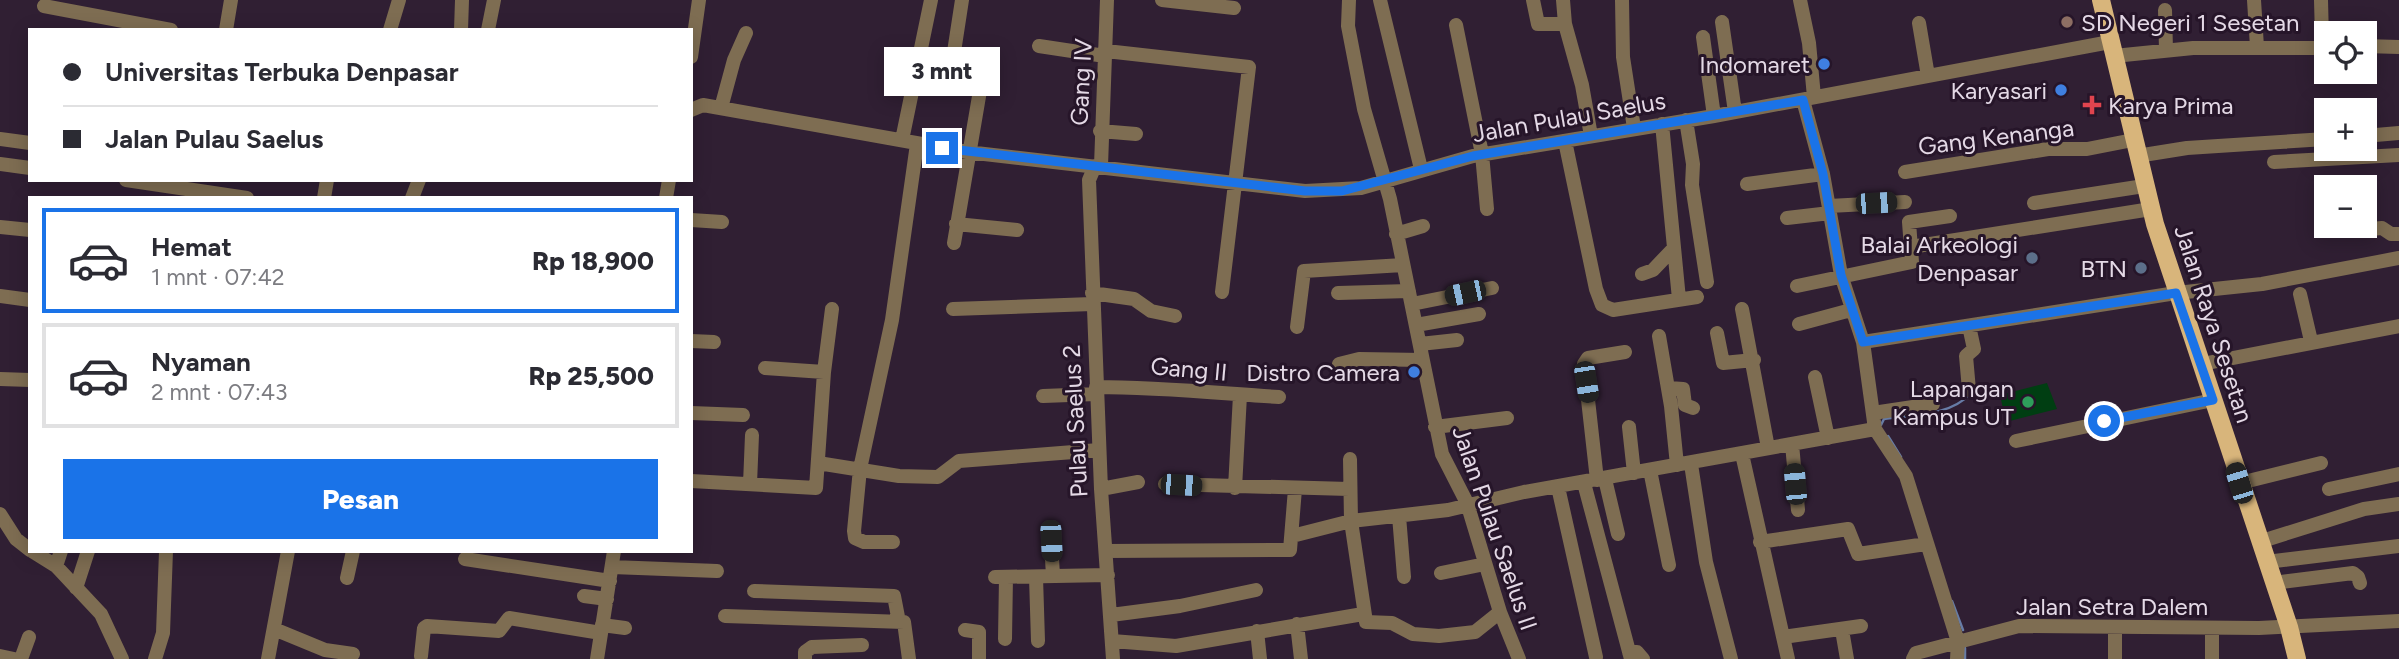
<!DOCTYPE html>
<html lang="id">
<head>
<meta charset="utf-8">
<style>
  body { margin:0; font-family:Figtree,sans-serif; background:#f7f7f7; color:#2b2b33; height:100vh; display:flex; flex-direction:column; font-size:26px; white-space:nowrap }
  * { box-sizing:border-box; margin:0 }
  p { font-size:23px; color:#7c7c81 }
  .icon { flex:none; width:38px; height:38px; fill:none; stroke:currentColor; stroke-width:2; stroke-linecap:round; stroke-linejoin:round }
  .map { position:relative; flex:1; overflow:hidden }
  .panel { position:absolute; left:28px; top:196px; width:665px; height:357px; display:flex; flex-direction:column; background:#fff; border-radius:0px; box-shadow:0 4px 18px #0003 }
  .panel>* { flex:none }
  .banner { position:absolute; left:28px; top:28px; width:665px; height:154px; border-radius:0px; box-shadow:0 4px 18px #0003; display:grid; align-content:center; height:154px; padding:0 35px; background:#fff }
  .buttons { position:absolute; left:2314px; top:21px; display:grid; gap:14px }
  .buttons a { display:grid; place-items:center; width:63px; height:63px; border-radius:0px; background:#fff; box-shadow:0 4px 18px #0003; font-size:35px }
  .end { position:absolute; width:32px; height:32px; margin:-16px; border:9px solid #1a73e8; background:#fff; box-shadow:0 0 0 4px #fff }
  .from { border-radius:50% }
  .bubble { position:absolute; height:49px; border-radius:0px; background:#fff; box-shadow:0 4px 18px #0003; font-size:23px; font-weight:800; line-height:49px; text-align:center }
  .car { position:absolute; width:21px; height:42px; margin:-21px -10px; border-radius:9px; box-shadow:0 0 5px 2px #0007; background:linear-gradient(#222 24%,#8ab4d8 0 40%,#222 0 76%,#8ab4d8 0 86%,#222 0) }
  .banner b { display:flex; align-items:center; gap:24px; height:66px; font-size:26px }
  .banner b+b { border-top:2px solid #e1e1e2 }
  .banner i { width:18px; height:18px; background:#2b2b33 }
  ul { padding:12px 0 0; list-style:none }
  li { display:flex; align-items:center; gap:21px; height:105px; margin:0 14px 10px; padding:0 21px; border:4px solid #e1e1e2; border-radius:0px }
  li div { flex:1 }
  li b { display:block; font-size:26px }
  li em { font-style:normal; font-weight:800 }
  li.on { border-color:#1a73e8 }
  li>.icon { width:63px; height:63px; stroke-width:1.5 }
  .primary-button { display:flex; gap:14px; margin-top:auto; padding:14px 35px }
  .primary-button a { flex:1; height:80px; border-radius:0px; background:#1a73e8; color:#fff; font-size:28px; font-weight:800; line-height:80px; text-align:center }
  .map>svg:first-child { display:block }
  .green { fill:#003e12 }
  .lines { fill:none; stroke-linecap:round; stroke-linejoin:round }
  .stream { stroke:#677ca6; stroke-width:2.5 }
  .minor { stroke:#7e6d52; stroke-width:14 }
  .major { stroke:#d8b57b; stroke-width:18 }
  .route { stroke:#1a73e8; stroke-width:9 }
  .education-dot { fill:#8d6e63; stroke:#261529; stroke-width:2.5 }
  .shop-dot { fill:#3f7fe0; stroke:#261529; stroke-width:2.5 }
  .health-dot { fill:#e0444e; stroke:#261529; stroke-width:2.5 }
  .service-dot { fill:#5c6f8a; stroke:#261529; stroke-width:2.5 }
  .leisure-dot { fill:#2e9e5b; stroke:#261529; stroke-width:2.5 }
  .labels { text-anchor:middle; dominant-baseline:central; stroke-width:6; stroke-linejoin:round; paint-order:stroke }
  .poi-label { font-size:24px; fill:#e4d9e6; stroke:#261529; text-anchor:end }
  .street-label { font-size:24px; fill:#e4d9e6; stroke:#261529 }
</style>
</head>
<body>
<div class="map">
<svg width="2399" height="659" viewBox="0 0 2399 659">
  <rect width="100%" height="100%" fill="#301f33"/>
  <path class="green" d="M 2047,383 L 2057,409 L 2006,422 L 2000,395 Z"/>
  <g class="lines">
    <path class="stream" d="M 1881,425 L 1884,419 C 1912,415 1950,416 1970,394
      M 1888,436 L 1901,457
      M 1952,601 L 1963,630
      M 1965,659 L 1965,648"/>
    <path class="minor" d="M 1162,0 L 1234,8
      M 1349,0 L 1348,26 L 1364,109 L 1390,199 L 1442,454 L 1467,503 L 1500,612 L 1519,659
      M 1380,0 L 1421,169
      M 1533,0 L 1538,24 L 1565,24
      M 1563,0 L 1565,24 L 1582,85 L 1591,136
      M 1622,0 L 1623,57 L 1634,128
      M 1800,0 L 1809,43 L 1814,97
      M 2254,0 L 2257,47
      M 2321,0 L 2323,77
      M 44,6 L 171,30
      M 2165,10 L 2166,50
      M 1722,22 L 1735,112
      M 1919,23 L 1928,76
      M 1456,25 L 1482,154 L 1487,209
      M 226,30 L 231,0
      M 390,30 L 399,0
      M 461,30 L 462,0
      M 488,30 L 494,0
      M 1703,37 L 1714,116
      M 1039,46 L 1105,56
      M 2364,46 L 2399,47
      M 1106,51 L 1249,67 L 1222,292
      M 2114,56 L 2193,48 L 2326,48
      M 691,57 L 699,0
      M 1803,100 L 1823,174 L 1841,275 L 1863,342 L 1875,429 L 1906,476 L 1958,642 L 1957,659
      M 721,108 L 734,60 L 746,33
      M 691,110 L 703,105 L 967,152 L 1305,191 L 1361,188 L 1473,156 L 1714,116 L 2110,42
      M 1686,120 L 1693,164 L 1692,185 L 1707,282
      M 1662,124 L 1679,299
      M 1100,131 L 1136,134
      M 2364,136 L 2399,133
      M 0,139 L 30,143
      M 902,140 L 931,0
      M 1565,141 L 1596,289 L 1602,305 L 1613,310 L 1697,297
      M 2137,156 L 2187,148 L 2326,139
      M 2274,162 L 2399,155
      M 0,164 L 30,168
      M 1095,166 L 1089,180 L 1101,489 L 1113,659
      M 1101,166 L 1107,0
      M 1905,172 L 2048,149 L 2087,149 L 2133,140
      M 126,180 L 247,198
      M 1747,184 L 1823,174
      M 324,198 L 327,180
      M 412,198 L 419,180
      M 666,198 L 669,180
      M 2034,203 L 2144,186
      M 1829,206 L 1905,202
      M 1787,218 L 1830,213
      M 691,220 L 722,222
      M 956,224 L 1017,230
      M 0,227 L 30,230
      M 2348,231 L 2382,228 L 2391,234 L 2399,234
      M 1396,234 L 1423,226
      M 954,243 L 984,67 L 980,62 L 954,52 L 962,0
      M 1911,247 L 2151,209
      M 1642,274 L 1653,270 L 1674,248
      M 1797,286 L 1912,262 L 1909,222 L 1950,216
      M 1092,293 L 1134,299 L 1151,311 L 1175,316
      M 1338,293 L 1409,291
      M 2300,294 L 2311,341
      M 0,296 L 30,300
      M 1412,304 L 1492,288
      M 953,309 L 1092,304
      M 1742,309 L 1768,448
      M 1799,324 L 1851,310
      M 1416,325 L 1479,314
      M 1297,327 L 1304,271 L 1403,265
      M 1717,333 L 1723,363 L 1754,360
      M 1659,336 L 1671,406 L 1677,465
      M 691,341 L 714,342
      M 1863,342 L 2176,293 L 2262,284 L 2399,258
      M 1420,344 L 1457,340
      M 1339,364 L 1359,359 L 1423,360
      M 2202,364 L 2399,326
      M 765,368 L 824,372
      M 1815,377 L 1828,438
      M 0,379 L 30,380
      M 1096,387 C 1158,387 1218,393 1279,397
      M 1669,388 L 1683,389 L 1685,405 L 1693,408
      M 1969,390 L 1966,356 L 1974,349 L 1969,326
      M 1043,396 L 1096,394
      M 691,413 L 743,415
      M 1873,413 L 1933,404
      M 1435,427 L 1507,418
      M 1629,427 L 1634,473
      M 2016,441 L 2213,400
      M 1792,444 L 1798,510
      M 1742,454 L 1788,659
      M 1350,459 L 1351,521 L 1366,622 L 1392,623 L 1413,634 L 1439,636 L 1475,632 L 1500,612
      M 818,463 L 899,476 L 938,477 L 959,461 L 1099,450
      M 1691,464 L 1706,562 L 1731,659
      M 1650,470 L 1669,565
      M 1605,479 L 1618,534
      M 1597,480 L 1584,364 L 1588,358 L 1625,352
      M 691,481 L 816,488 L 824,372 L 832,309
      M 1584,483 L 1631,659
      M 2240,483 L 2321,463
      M 750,484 L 752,435
      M 1165,484 L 1349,489
      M 1558,487 L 1596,657
      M 1235,488 L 1240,395
      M 1101,489 L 1138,482
      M 2329,489 L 2399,474
      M 0,514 L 16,539 L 30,550
      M 1399,516 L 1404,577
      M 1292,536 L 1351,521 L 1448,510 L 1524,492 L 1875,429
      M 1051,541 L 1053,576
      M 893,542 L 864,542 L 855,538 L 854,531 L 860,469 L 892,320 L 917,144
      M 1760,542 L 1848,529 L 1858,554 L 1926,544
      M 2259,542 L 2364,509 L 2399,504
      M 32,551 L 56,566 L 101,614 L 122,659
      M 1106,551 L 1290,550 L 1295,489
      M 465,559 L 610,581
      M 2266,562 L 2399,546
      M 56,566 L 61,551
      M 612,567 L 717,571
      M 1441,573 L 1485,564
      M 995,577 L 1108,575
      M 1036,577 L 1038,641
      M 347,578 L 353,551
      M 2273,583 L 2353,573 L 2358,577 L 2360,583
      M 76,588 L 88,551
      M 754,591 L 894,596 L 899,622
      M 584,596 L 607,599
      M 1111,615 L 1180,606 L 1256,590
      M 725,616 L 904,622 L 909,659
      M 1297,624 L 1301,659
      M 602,625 L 625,628
      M 2212,628 L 2212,659
      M 274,629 L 325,650 L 353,654
      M 965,630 L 979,632 L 979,659
      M 1842,630 L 1847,659
      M 1257,631 L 1260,659
      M 1783,637 L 1861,626
      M 1005,639 L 1006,577
      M 1112,641 L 1176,646 L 1363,614
      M 1629,652 L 1637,652 L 1643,659
      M 0,656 L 14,659
      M 421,656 L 424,628 L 427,626 L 499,631 L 509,618 L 601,633
      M 21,659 L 29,637
      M 155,659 L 163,633 L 166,551
      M 268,659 L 288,551
      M 597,659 L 614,551
      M 805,659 L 805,652 L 812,647 L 862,645
      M 1913,659 L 1916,653 L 2019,626 L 2259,628 L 2399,621
      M 2115,659 L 2115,627"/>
    <path class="major" d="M 2101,0 L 2155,224 L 2289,627 L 2297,659"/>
  </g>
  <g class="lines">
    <path class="route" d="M 942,148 L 1305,191 L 1342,191 L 1473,156 L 1803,100 L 1823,174 L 1841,275 L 1863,342 L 2176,293 L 2213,400 L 2104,421"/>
  </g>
  <circle class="education-dot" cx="2067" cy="22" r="7"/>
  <g class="shop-dot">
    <circle cx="1824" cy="64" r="7"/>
    <circle cx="2061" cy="90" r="7"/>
    <circle cx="1414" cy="372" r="7"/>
  </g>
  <path class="health-dot" d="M2088.5 94.5h7v7h7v7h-7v7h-7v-7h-7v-7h7z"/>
  <g class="service-dot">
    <circle cx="2032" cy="258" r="7"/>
    <circle cx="2141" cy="268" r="7"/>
  </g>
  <circle class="leisure-dot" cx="2028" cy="402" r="7"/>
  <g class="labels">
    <g class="poi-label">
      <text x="2081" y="22" text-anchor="start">SD Negeri 1 Sesetan</text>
      <text x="1810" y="64">Indomaret</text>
      <text x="2047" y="90">Karyasari</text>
      <text x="2108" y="105" text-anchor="start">Karya Prima</text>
      <text x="2018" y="244">Balai Arkeologi<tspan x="2018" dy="28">Denpasar</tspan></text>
      <text x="2127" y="268">BTN</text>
      <text x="1400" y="372">Distro Camera</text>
      <text x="2014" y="388">Lapangan<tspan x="2014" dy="28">Kampus UT</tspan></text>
    </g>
    <g class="street-label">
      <text transform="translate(1081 82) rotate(-87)">Gang IV</text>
      <text transform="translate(1569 117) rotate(-10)">Jalan Pulau Saelus</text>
      <text transform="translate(1996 137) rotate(-7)">Gang Kenanga</text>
      <text transform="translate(2214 324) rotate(72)">Jalan Raya Sesetan</text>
      <text transform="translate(1189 369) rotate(5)">Gang II</text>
      <text transform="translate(1075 421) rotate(-93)">Pulau Saelus 2</text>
      <text transform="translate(1495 528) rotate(71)">Jalan Pulau Saelus II</text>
      <text x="2112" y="606">Jalan Setra Dalem</text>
    </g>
  </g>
</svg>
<div class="buttons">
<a><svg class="icon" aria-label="locate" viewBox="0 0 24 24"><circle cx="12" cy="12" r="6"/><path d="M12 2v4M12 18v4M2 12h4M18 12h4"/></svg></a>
<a>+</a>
<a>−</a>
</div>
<i class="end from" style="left:2104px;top:421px"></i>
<i class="end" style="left:942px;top:148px"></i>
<div class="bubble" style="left:884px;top:47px;width:116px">3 mnt</div>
<i class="car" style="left:1876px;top:203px;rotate:87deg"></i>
<i class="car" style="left:1465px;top:293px;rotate:258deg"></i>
<i class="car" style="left:1586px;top:382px;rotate:171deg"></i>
<i class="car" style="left:2239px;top:483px;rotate:343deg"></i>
<i class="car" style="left:1795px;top:484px;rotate:355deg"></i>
<i class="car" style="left:1181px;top:485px;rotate:93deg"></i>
<i class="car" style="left:1051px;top:541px;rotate:177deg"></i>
<div class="banner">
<b><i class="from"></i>Universitas Terbuka Denpasar</b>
<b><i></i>Jalan Pulau Saelus</b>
</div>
<section class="panel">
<ul>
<li class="on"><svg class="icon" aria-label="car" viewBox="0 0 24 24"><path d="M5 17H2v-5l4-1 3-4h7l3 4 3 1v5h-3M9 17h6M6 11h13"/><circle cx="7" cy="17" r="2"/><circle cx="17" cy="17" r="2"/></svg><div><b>Hemat</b><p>1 mnt · 07:42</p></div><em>Rp 18,900</em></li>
<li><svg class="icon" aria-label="car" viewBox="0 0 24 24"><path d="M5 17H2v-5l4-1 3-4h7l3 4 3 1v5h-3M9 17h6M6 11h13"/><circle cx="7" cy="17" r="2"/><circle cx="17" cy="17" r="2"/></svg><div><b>Nyaman</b><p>2 mnt · 07:43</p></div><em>Rp 25,500</em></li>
</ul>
<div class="primary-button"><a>Pesan</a></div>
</section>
</div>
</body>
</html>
